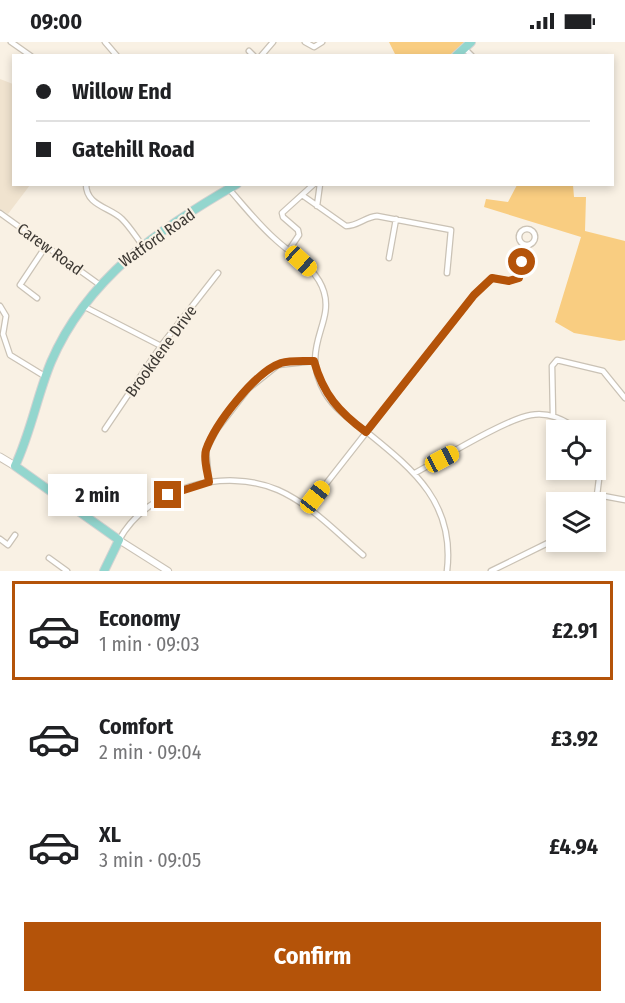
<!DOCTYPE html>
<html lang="en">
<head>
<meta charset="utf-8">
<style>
  body { margin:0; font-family:"Fira Sans Condensed",sans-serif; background:#f2f2f2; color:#202124; height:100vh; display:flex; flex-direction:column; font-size:22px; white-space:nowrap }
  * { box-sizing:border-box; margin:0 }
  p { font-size:20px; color:#757577 }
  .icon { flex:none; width:33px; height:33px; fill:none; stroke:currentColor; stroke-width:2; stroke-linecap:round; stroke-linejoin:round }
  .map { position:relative; height:529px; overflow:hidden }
  .drawer { display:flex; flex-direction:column; background:#fff; flex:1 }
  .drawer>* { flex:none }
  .top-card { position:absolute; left:12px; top:12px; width:602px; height:132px; border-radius:0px; box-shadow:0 3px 9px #0003; display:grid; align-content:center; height:132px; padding:0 24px; background:#fff }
  .tools { position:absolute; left:546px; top:378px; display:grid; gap:12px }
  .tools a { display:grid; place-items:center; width:60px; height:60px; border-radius:0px; background:#fff; box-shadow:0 3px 9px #0003; font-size:30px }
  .end { position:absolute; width:27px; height:27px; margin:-14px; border:8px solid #b45309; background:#fff; box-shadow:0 0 0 3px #fff }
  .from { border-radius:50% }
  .bubble { position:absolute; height:42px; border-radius:0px; background:#fff; box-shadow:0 3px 9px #0003; font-size:20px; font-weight:700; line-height:42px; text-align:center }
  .car { position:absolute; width:18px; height:36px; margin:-18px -9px; border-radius:8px; box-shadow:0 0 4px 2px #0007; background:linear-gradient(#f5c518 24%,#345 0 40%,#f5c518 0 76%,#345 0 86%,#f5c518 0) }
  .top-card b { display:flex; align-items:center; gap:21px; height:57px; font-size:22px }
  .top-card b+b { border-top:2px solid #e0e0e0 }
  .top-card i { width:15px; height:15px; background:#202124 }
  ul { padding:10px 0 0; list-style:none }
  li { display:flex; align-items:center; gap:18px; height:99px; margin:0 12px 9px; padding:0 12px; border:3px solid transparent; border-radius:0px }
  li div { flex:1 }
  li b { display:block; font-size:22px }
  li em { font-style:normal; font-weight:700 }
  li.active { border-color:#b45309 }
  li>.icon { width:54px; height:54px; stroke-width:1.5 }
  .button { display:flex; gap:12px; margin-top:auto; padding:12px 24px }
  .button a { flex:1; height:69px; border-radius:0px; background:#b45309; color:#fff; font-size:24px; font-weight:700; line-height:69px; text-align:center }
  .status { display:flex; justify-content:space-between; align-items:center; height:42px; padding:0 30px; background:#fff; direction:ltr }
  .status svg { height:16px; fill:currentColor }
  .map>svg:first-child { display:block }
  .built { fill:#f0e3cf }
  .green { fill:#f9cd81 }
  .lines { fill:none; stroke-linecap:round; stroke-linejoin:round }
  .minor-casing { stroke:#cac2b5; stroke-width:7 }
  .tertiary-casing { stroke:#cac2b5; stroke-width:8 }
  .secondary-casing { stroke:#cac2b5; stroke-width:9 }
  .primary-casing { stroke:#d4d3d2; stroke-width:10 }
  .minor { stroke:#fff; stroke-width:4.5 }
  .tertiary { stroke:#fff; stroke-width:6 }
  .secondary { stroke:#fff; stroke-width:7 }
  .primary { stroke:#93d6ce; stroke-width:8 }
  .route { stroke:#b45309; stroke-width:8 }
  .labels { text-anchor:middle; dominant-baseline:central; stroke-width:4.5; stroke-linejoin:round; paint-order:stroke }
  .street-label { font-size:16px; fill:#3c3833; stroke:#f9f1e4 }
</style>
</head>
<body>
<div class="status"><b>09:00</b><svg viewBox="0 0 49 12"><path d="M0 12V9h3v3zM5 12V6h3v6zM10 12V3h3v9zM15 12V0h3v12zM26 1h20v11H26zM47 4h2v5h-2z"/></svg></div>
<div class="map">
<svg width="625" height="529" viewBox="0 0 625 529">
  <rect width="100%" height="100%" fill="#f9f1e4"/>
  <path class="built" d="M 0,37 L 13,42 L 14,142 L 30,143 L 8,172 L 0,167 Z"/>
  <path class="green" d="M 389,0 L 465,0 L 450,13 L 396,14 Z
    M 517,143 L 573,143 L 574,155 L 586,155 L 585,189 L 625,199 L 625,298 L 620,299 L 574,291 L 555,280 L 581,195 L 484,165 L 486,157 L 508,160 Z"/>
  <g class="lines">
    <g class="minor-casing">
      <path id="minor" d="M 11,0 L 31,14
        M 105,0 L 117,14
        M 305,0 L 314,5 L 322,0
        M 465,7 L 472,14
        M 249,9 L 254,14
        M 261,14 L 273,0
        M 86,142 C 86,164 110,165 122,177 C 130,185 136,195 143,204
        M 229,147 C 244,164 258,182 275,197 C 292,213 317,226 324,250 C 334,283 299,305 325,351 C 335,368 352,379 368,391 C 415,429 455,462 447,529
        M 302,153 L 346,184 C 358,184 365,175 377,174 L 451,188 L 447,231
        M 317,164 L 320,142
        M 0,171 L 100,243
        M519 195a8 8 0 1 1 16 0a8 8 0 1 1-16 0Z
        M 289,208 L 299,193 L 298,188 L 283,175 L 282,171 L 314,142
        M 389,216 L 396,177
        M 37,256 L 20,243 L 46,204
        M 0,264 L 6,274 L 3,292 L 10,313 L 46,335
        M 83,264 L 161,304
        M 553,374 L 552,324 L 557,318 L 603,329 L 625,356
        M 105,387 L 161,304 L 218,231
        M 596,418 L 599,437 L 596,461
        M 415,431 C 441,417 506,377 531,373 C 548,370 565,377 577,388
        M 209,440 L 206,408 L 217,387 L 248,347 L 278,323 L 314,319
        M 598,453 L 625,458
        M 307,466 L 474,253 L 492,236 L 509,239 L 519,236 L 526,203
        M 0,497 L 8,503 L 15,493
        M 119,498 C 148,445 225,425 278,448 C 310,462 337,491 363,513
        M 49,516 L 67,529
        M 491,529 L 556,497"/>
    </g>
    <g class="tertiary-casing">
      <path id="tertiary" d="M 119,498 L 168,529"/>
    </g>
    <g class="secondary-casing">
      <path id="secondary" d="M 0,415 L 15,424"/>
    </g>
    <g class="primary-casing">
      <path id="primary" d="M 456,14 L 471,0
        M 104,529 L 119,498 L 15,424 C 31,390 37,354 51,320 C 87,236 160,186 237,142"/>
    </g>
    <use href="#minor" class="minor"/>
    <use href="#tertiary" class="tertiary"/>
    <use href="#secondary" class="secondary"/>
    <use href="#primary" class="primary"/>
  </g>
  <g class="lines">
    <path class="route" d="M 168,453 L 209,440 C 208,431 203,417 206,408 C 215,382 255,330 281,321 C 291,318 303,319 314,319 C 323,352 339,370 366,390 L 474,253 L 492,236 L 509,239 L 519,236 L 522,220"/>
  </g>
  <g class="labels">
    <g class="street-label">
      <text transform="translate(157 196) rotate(-35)">Watford Road</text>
      <text transform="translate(50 207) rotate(36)">Carew Road</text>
      <text transform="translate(161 309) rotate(-54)">Brookdene Drive</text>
    </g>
  </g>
</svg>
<div class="tools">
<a><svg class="icon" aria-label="locate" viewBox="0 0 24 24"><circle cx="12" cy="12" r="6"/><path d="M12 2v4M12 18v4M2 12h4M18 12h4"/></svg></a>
<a><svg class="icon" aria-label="layers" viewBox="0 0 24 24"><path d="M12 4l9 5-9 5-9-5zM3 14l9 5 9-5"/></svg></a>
</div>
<i class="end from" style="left:522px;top:220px"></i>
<i class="end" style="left:168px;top:453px"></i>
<div class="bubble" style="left:48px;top:432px;width:99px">2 min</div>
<i class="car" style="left:301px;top:219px;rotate:132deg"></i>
<i class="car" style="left:442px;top:417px;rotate:62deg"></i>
<i class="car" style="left:315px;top:455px;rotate:38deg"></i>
<div class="top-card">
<b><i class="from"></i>Willow End</b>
<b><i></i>Gatehill Road</b>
</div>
</div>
<section class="drawer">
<ul>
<li class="active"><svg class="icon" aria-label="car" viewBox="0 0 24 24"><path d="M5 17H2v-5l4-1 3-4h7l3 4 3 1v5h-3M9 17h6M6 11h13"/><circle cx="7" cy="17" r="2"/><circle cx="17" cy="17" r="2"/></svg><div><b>Economy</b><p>1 min · 09:03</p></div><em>£2.91</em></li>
<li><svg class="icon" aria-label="car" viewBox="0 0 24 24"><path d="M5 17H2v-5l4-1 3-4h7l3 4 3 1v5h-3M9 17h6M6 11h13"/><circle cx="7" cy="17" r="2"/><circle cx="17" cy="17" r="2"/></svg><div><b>Comfort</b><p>2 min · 09:04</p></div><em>£3.92</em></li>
<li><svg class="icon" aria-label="car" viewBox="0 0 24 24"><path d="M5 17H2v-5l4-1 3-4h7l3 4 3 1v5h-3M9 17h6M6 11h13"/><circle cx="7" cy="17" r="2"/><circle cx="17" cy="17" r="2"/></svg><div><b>XL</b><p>3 min · 09:05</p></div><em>£4.94</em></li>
</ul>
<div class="button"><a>Confirm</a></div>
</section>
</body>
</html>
